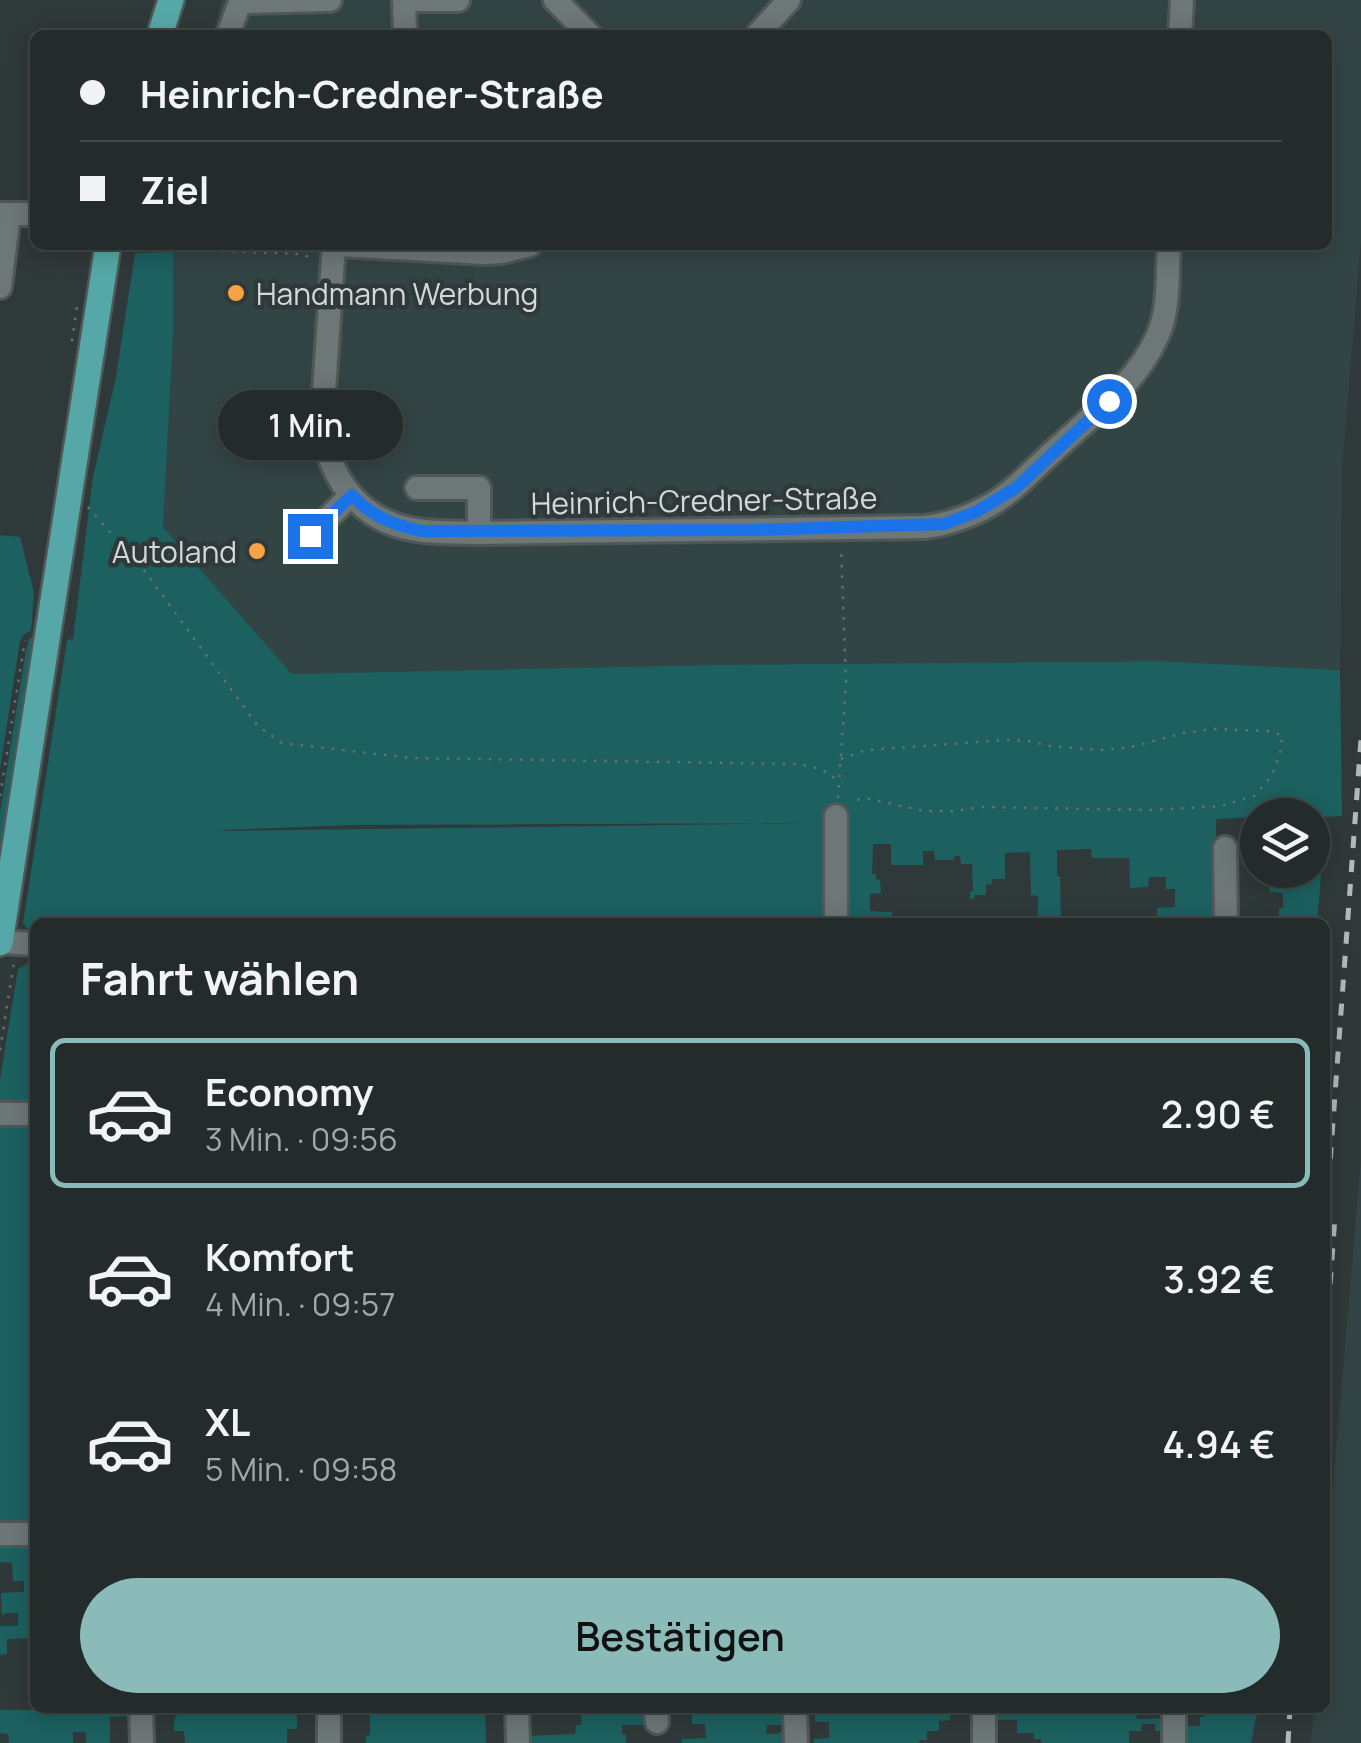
<!DOCTYPE html>
<html lang="de">
<head>
<meta charset="utf-8">
<style>
  body { margin:0; font-family:Manrope,sans-serif; background:#2c3333; color:#f1f3f6; height:100vh; display:flex; flex-direction:column; font-size:38px; white-space:nowrap }
  * { box-sizing:border-box; margin:0 }
  p { font-size:32px; color:#a3a7a9 }
  .icon { flex:none; width:55px; height:55px; fill:none; stroke:currentColor; stroke-width:2; stroke-linecap:round; stroke-linejoin:round }
  .map { position:relative; flex:1; overflow:hidden }
  .drawer { position:absolute; left:30px; top:918px; width:1300px; height:795px; display:flex; flex-direction:column; background:#242b2b; border-radius:15px; box-shadow:0 5px 25px #0003,0 0 0 2px #414747 }
  .drawer>* { flex:none }
  .hud { position:absolute; left:30px; top:30px; width:1302px; height:220px; border-radius:15px; box-shadow:0 5px 25px #0003,0 0 0 2px #414747; display:grid; align-content:center; height:220px; padding:0 50px; background:#242b2b }
  .fabs { position:absolute; left:1240px; top:798px; display:grid; gap:20px }
  .fabs a { display:grid; place-items:center; width:90px; height:90px; border-radius:50%; background:#242b2b; box-shadow:0 5px 25px #0003,0 0 0 2px #414747; font-size:50px }
  .end { position:absolute; width:45px; height:45px; margin:-22px; border:12px solid #1a73e8; background:#fff; box-shadow:0 0 0 5px #fff }
  .from { border-radius:50% }
  .bubble { position:absolute; height:70px; border-radius:35px; background:#242b2b; box-shadow:0 5px 25px #0003,0 0 0 2px #414747; font-size:32px; font-weight:600; line-height:70px; text-align:center }
  .hud b { display:flex; align-items:center; gap:35px; height:95px; font-size:38px }
  .hud b+b { border-top:2px solid #414747 }
  .hud i { width:25px; height:25px; background:#f1f3f6 }
  ul { padding:0; list-style:none }
  li { display:flex; align-items:center; gap:30px; height:150px; margin:0 20px 15px; padding:0 30px; border:5px solid transparent; border-radius:15px }
  li div { flex:1 }
  li b { display:block; font-size:38px }
  li em { font-style:normal; font-weight:600 }
  li.selected { border-color:#8bbbb9 }
  li>.icon { width:90px; height:90px; stroke-width:1.5 }
  h2 { padding:0 50px; font-size:45px; line-height:120px }
  .primary-button { display:flex; gap:20px; margin-top:auto; padding:20px 50px }
  .primary-button a { flex:1; height:115px; border-radius:60px; background:#8bbbb9; color:#111; font-size:40px; font-weight:600; line-height:115px; text-align:center }
  .map>svg:first-child { display:block }
  .built { fill:#344 }
  .green { fill:#1c6060; fill-rule:evenodd }
  .lines { fill:none; stroke-linecap:round; stroke-linejoin:round }
  .minor-casing { stroke:#505757; stroke-width:28 }
  .major-casing { stroke:#505757; stroke-width:30 }
  .path { stroke:#697171; stroke-width:2.5; stroke-dasharray:2.5 8; stroke-linecap:butt }
  .minor { stroke:#6d7777; stroke-width:22 }
  .major { stroke:#55a8a7; stroke-width:25 }
  .rail { stroke:#b3b9b9; stroke-width:5; stroke-dasharray:12 12; stroke-linecap:butt }
  .route { stroke:#1a73e8; stroke-width:12 }
  .poi-dot { fill:#f5a345; stroke:#303939; stroke-width:4 }
  .labels { text-anchor:middle; dominant-baseline:central; stroke-width:9; stroke-linejoin:round; paint-order:stroke }
  .poi-label { font-size:30px; fill:#d3d8d8; stroke:#303939; text-anchor:start }
  .street-label { font-size:30px; fill:#d3d8d8; stroke:#303939 }
</style>
</head>
<body>
<div class="map">
<svg width="1361" height="1743" viewBox="0 0 1361 1743">
  <rect width="100%" height="100%" fill="#303939"/>
  <path class="built" d="M 222,0 L 1361,0 L 1361,241 L 1342,468 L 1340,670 L 1158,661 L 712,665 L 292,674 L 163,527 L 173,335 L 173,245 L 1328,245 L 1328,35 L 212,35 Z
    M 1361,1159 L 1361,1743 L 1311,1743 L 1314,1708 L 1325,1708 L 1325,1577 Z"/>
  <path class="green" d="M 173,252 L 173,335 L 163,527 L 292,674 L 712,665 L 1158,661 L 1340,670 L 1342,816 L 1325,817 L 1322,846 L 1313,846 L 1313,824 L 1320,824 L 1319,816 L 1258,815 L 1257,817 L 1216,819 L 1217,920 L 1157,921 L 1157,908 L 1175,907 L 1175,889 L 1166,889 L 1166,877 L 1149,877 L 1148,887 L 1130,888 L 1129,858 L 1092,858 L 1091,849 L 1057,850 L 1057,876 L 1060,877 L 1061,922 L 1038,922 L 1038,896 L 1031,895 L 1030,852 L 1005,853 L 1005,879 L 992,879 L 992,884 L 986,885 L 986,895 L 975,895 L 974,899 L 970,899 L 970,892 L 973,891 L 972,864 L 961,864 L 960,856 L 954,856 L 954,860 L 935,860 L 934,851 L 923,851 L 923,865 L 891,865 L 891,844 L 873,844 L 872,874 L 876,874 L 876,879 L 880,880 L 881,893 L 870,894 L 870,911 L 892,912 L 892,922 L 35,922 L 35,936 L 23,924 L 67,640 L 73,639 L 93,477 L 116,377 L 135,253 ZM 822,823 L 223,831 L 222,830 L 352,825 Z
    M 0,535 L 20,537 L 34,593 L 31,631 L 24,634 L 20,641 L 0,770 Z
    M 32,637 L 40,639 L 0,894 L 0,812 L 26,650 L 29,639 Z
    M 1313,862 L 1314,875 L 1321,876 L 1317,922 L 1279,922 L 1279,908 L 1283,908 L 1283,893 L 1270,892 L 1270,870 L 1312,870 Z
    M 35,959 L 35,1524 L 0,1524 L 0,1080 L 18,969 Z
    M 0,1546 L 35,1546 L 35,1638 L 7,1639 L 7,1654 L 0,1655 L 0,1626 L 18,1626 L 18,1613 L 6,1613 L 2,1615 L 1,1593 L 24,1592 L 24,1581 L 13,1581 L 12,1563 L 0,1562 Z
    M 47,1708 L 67,1708 L 71,1713 L 74,1712 L 77,1708 L 136,1708 L 135,1722 L 126,1716 L 110,1717 L 110,1743 L 86,1743 L 86,1732 L 73,1732 L 73,1743 L 9,1743 L 8,1734 L 0,1733 L 0,1710 L 46,1710 Z
    M 204,1708 L 289,1708 L 289,1714 L 297,1714 L 297,1729 L 287,1729 L 287,1743 L 185,1743 L 184,1731 L 174,1731 L 174,1720 L 177,1714 L 199,1714 Z
    M 370,1708 L 483,1708 L 485,1712 L 486,1743 L 366,1743 L 366,1736 L 370,1735 Z
    M 553,1708 L 651,1708 L 651,1725 L 622,1725 L 622,1734 L 626,1734 L 626,1743 L 523,1743 L 523,1736 L 575,1734 L 576,1725 L 581,1725 L 581,1714 L 553,1714 Z
    M 692,1708 L 791,1708 L 788,1725 L 767,1725 L 766,1734 L 778,1734 L 779,1732 L 788,1732 L 792,1743 L 682,1743 L 682,1739 L 706,1738 L 705,1724 L 692,1724 Z
    M 846,1708 L 950,1708 L 950,1720 L 939,1721 L 939,1731 L 927,1731 L 927,1740 L 920,1740 L 919,1743 L 814,1743 L 814,1739 L 829,1738 L 829,1722 L 815,1722 L 815,1709 Z
    M 988,1708 L 1136,1708 L 1137,1719 L 1168,1718 L 1168,1731 L 1155,1731 L 1155,1724 L 1142,1724 L 1141,1731 L 1129,1731 L 1129,1743 L 1041,1743 L 1041,1739 L 1034,1739 L 1034,1733 L 1017,1733 L 1017,1720 L 988,1720 Z
    M 1179,1708 L 1258,1708 L 1251,1743 L 1180,1743 L 1180,1717 L 1186,1717 L 1186,1726 L 1200,1726 L 1200,1717 L 1204,1717 L 1204,1709 Z"/>
  <g class="lines">
    <g class="minor-casing">
      <path id="minor" d="M 555,0 L 590,35
        M 228,35 L 240,2 L 330,0
        M 405,35 L 404,0 L 458,0
        M 757,35 L 789,0
        M 1180,35 L 1182,0
        M 0,214 L 35,214
        M 334,245 L 322,420 C 327,480 362,525 424,531 C 442,533 461,532 479,533 L 925,527 C 949,524 969,517 990,505 C 1015,491 1033,469 1055,450 C 1092,415 1136,384 1157,337 C 1170,310 1167,274 1169,245
        M 339,245 L 485,253 L 502,252 L 530,245
        M 0,287 L 9,214
        M 417,488 L 479,488 L 479,533
        M 310,536 L 351,495
        M 836,816 L 836,922
        M 1225,848 L 1226,922
        M 0,942 L 35,944
        M 0,1114 L 35,1114
        M 0,1534 L 35,1534
        M 141,1708 L 142,1743
        M 329,1708 L 329,1743
        M 517,1708 L 518,1743
        M 656,1708 L 657,1722
        M 795,1708 L 796,1743
        M 984,1708 L 984,1743
        M 1174,1708 L 1174,1743"/>
    </g>
    <g class="major-casing">
      <path id="major" d="M 160,35 L 171,0
        M 0,943 L 108,245"/>
    </g>
    <path class="path" d="M 1328,83 L 1337,83
      M 128,251 L 138,248 L 301,254 L 313,259
      M 72,341 L 78,299
      M 88,507 L 146,573 L 258,726 L 282,743 L 411,758 L 799,764 L 821,769 L 839,781
      M 841,759 L 866,750 L 1005,740 L 1029,741 L 1050,746 L 1098,750 L 1127,748 L 1184,733 L 1214,729 L 1269,731 L 1282,735 L 1281,750 L 1272,776 L 1254,796 L 1221,806 L 1150,810 L 984,807 L 952,811 L 924,811 L 870,799 L 849,800
      M 0,796 L 25,640
      M 838,798 L 846,681 L 841,547
      M 0,1050 L 14,962"/>
    <use href="#minor" class="minor"/>
    <use href="#major" class="major"/>
    <path class="rail" d="M 1325,1231 L 1361,739
      M 1325,1356 L 1335,1216
      M 1288,1743 L 1290,1708"/>
  </g>
  <g class="lines">
    <path class="route" d="M 310,536 L 352,495 C 371,516 394,525 421,531 L 754,530 L 944,524 L 976,512 L 1017,487 L 1109,401"/>
  </g>
  <g class="poi-dot">
    <circle cx="236" cy="293" r="10"/>
    <circle cx="257" cy="551" r="10"/>
  </g>
  <g class="labels">
    <g class="poi-label">
      <text x="256" y="293">Handmann Werbung</text>
      <text x="237" y="551" text-anchor="end">Autoland</text>
    </g>
    <g class="street-label">
      <text transform="translate(704 500) rotate(-1)">Heinrich-Credner-Straße</text>
    </g>
  </g>
</svg>
<div class="fabs">
<a><svg class="icon" aria-label="layers" viewBox="0 0 24 24"><path d="M12 4l9 5-9 5-9-5zM3 14l9 5 9-5"/></svg></a>
</div>
<i class="end from" style="left:1109px;top:401px"></i>
<i class="end" style="left:310px;top:536px"></i>
<div class="bubble" style="left:218px;top:390px;width:185px">1 Min.</div>
<div class="hud">
<b><i class="from"></i>Heinrich-Credner-Straße</b>
<b><i></i>Ziel</b>
</div>
<section class="drawer">
<h2>Fahrt wählen</h2>
<ul>
<li class="selected"><svg class="icon" aria-label="car" viewBox="0 0 24 24"><path d="M5 17H2v-5l4-1 3-4h7l3 4 3 1v5h-3M9 17h6M6 11h13"/><circle cx="7" cy="17" r="2"/><circle cx="17" cy="17" r="2"/></svg><div><b>Economy</b><p>3 Min. · 09:56</p></div><em>2.90 €</em></li>
<li><svg class="icon" aria-label="car" viewBox="0 0 24 24"><path d="M5 17H2v-5l4-1 3-4h7l3 4 3 1v5h-3M9 17h6M6 11h13"/><circle cx="7" cy="17" r="2"/><circle cx="17" cy="17" r="2"/></svg><div><b>Komfort</b><p>4 Min. · 09:57</p></div><em>3.92 €</em></li>
<li><svg class="icon" aria-label="car" viewBox="0 0 24 24"><path d="M5 17H2v-5l4-1 3-4h7l3 4 3 1v5h-3M9 17h6M6 11h13"/><circle cx="7" cy="17" r="2"/><circle cx="17" cy="17" r="2"/></svg><div><b>XL</b><p>5 Min. · 09:58</p></div><em>4.94 €</em></li>
</ul>
<div class="primary-button"><a>Bestätigen</a></div>
</section>
</div>
</body>
</html>
